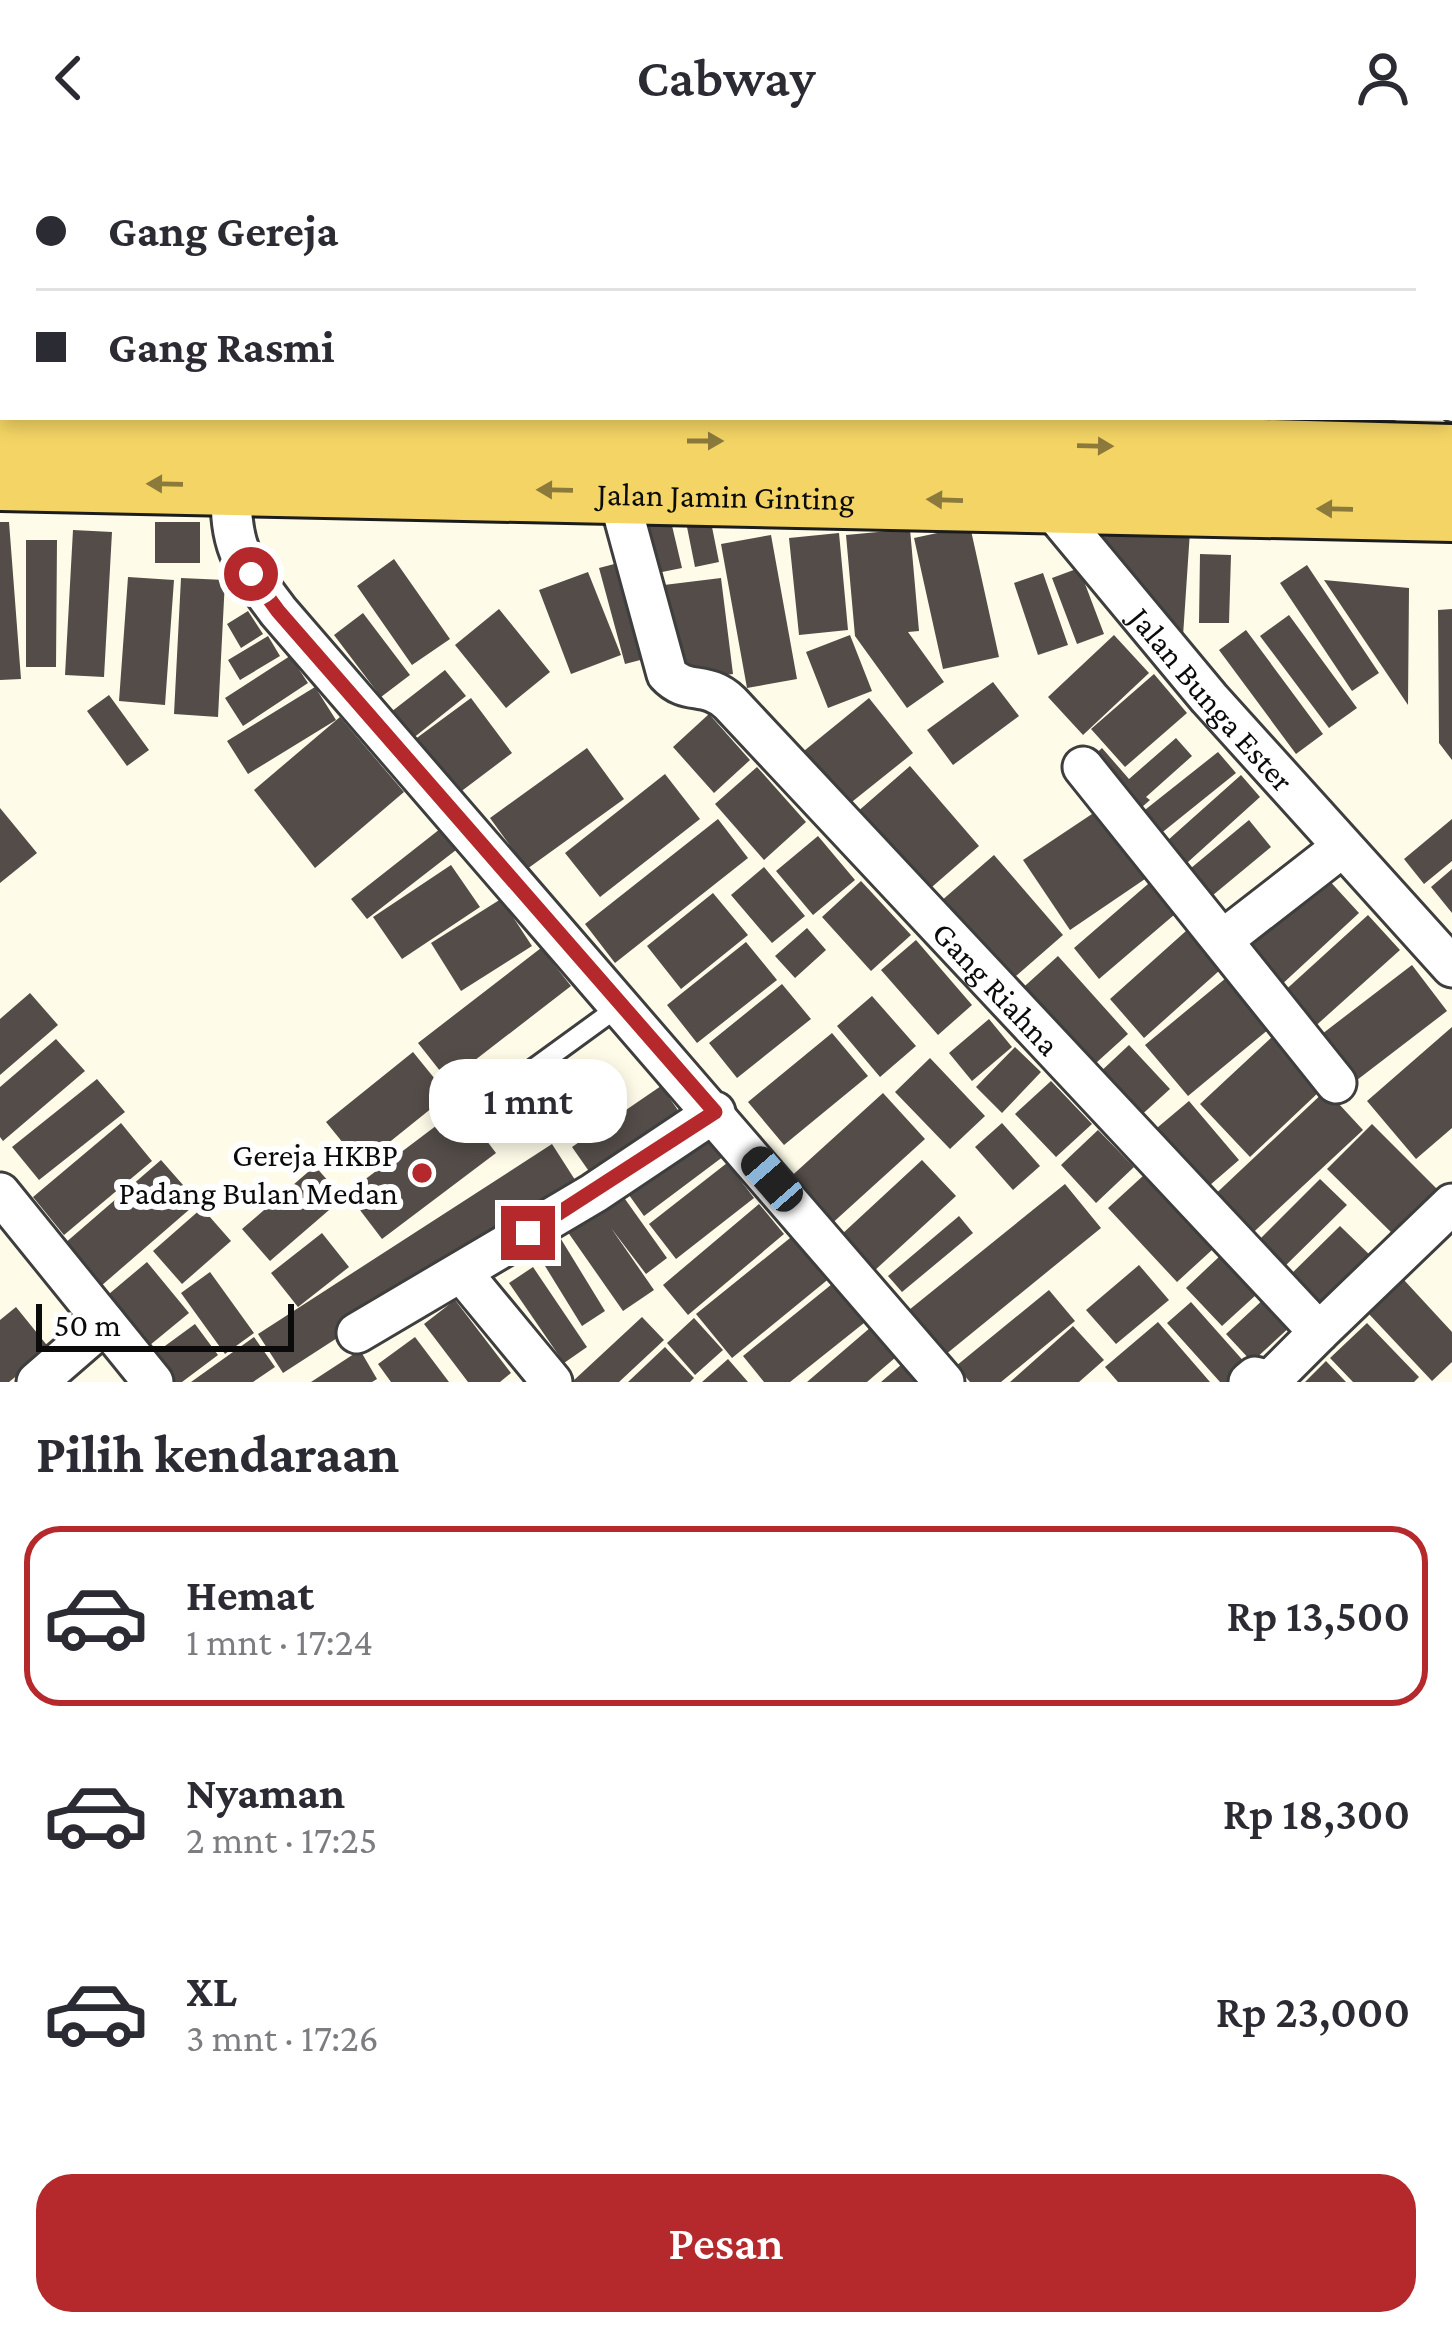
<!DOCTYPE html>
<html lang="id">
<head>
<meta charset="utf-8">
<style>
  body { margin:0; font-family:"Crimson Pro",serif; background:#f7f7f7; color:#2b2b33; height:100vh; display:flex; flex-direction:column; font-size:45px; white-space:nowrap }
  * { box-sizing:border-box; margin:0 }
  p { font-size:39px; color:#7c7c81 }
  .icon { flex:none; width:66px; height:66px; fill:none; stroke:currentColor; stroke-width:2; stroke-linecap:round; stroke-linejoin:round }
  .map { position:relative; height:1226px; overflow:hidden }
  .sheet { display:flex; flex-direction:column; background:#fff; flex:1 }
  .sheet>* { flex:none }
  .hud { position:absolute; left:0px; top:0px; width:1452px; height:264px; box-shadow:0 6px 18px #0003; display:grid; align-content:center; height:264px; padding:0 36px; background:#fff }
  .scale { position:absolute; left:36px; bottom:30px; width:258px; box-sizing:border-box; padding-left:12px; border:6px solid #0b0b0b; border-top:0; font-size:33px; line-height:42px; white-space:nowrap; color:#0b0b0b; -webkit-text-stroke:9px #fff; paint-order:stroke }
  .end { position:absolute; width:54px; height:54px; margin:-27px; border:15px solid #b5292c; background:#fff; box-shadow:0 0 0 6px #fff }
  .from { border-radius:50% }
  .bubble { position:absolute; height:84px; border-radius:36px; background:#fff; box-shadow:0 6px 18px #0003; font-size:39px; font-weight:600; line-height:84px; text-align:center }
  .car { position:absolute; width:36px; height:72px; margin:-36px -18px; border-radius:15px; box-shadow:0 0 9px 3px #0007; background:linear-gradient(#222 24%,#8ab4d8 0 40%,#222 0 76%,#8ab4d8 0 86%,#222 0) }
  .hud b { display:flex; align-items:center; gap:42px; height:114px; font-size:45px }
  .hud b+b { border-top:3px solid #e1e1e2 }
  .hud i { width:30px; height:30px; background:#2b2b33 }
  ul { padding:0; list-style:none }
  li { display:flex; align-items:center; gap:36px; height:180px; margin:0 24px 18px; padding:0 12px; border:6px solid transparent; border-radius:36px }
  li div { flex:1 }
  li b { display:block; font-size:45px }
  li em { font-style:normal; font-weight:600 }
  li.on { border-color:#b5292c }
  li>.icon { width:108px; height:108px; stroke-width:1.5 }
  h2 { padding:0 36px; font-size:54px; line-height:144px }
  .action { display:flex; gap:24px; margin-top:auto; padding:24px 36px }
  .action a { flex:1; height:138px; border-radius:36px; background:#b5292c; color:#fff; font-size:48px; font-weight:600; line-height:138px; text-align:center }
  header { display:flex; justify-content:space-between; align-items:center; height:156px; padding:0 36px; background:#fff; font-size:54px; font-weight:600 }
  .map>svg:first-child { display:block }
  .building { fill:#534c48 }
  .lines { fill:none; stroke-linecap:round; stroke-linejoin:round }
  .service-casing { stroke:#3e3e3e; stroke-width:24 }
  .minor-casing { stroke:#3e3e3e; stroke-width:45 }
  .primary-casing { stroke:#1c1c1c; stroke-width:66 }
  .service { stroke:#fff; stroke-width:18 }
  .minor { stroke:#fff; stroke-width:39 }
  .primary { stroke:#f3d464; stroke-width:60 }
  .oneway { fill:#8b7a3c }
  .route { stroke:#b5292c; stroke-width:15 }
  .poi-dot { fill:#b5292c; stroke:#fff; stroke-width:4.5 }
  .labels { text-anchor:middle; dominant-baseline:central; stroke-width:12; stroke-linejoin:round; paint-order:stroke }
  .street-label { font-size:33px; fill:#0b0b0b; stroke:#fff }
  .poi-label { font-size:33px; fill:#0b0b0b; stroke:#fff; text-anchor:end }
</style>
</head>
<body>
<header><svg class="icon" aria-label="back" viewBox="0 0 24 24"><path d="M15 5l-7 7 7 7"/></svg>Cabway<svg class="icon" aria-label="person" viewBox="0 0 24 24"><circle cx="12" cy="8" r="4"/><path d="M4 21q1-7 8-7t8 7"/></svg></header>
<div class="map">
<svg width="1452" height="1226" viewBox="0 0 1452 1226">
  <rect width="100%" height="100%" fill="#fefbe9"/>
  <path class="building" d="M 1358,261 L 1404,261 L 1365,277 Z
    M 669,357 L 682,412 L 652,418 L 639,364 Z
    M 710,361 L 719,406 L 695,411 L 686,366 Z
    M 0,366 L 9,366 L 21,523 L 0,524 Z
    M 155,366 L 200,366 L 200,407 L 155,407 Z
    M 970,370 L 999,501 L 943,513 L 914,382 Z
    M 910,373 L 919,475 L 908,476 L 944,526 L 907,552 L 855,480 L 846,379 Z
    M 73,374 L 112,376 L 104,521 L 65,519 Z
    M 1190,375 L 1182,495 L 1092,381 Z
    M 839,377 L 848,474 L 799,479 L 789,382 Z
    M 771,379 L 797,523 L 747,532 L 721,388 Z
    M 26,384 L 57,384 L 56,511 L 26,511 Z
    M 1200,398 L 1231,399 L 1229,467 L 1199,467 Z
    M 394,403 L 450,483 L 412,509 L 357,430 Z
    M 622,406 L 648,502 L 625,508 L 599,412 Z
    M 1307,409 L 1379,517 L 1352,535 L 1280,427 Z
    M 1079,412 L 1104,478 L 1077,488 L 1052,422 Z
    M 588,416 L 621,499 L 571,518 L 539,434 Z
    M 1043,417 L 1068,489 L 1038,499 L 1014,427 Z
    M 128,421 L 174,424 L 165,549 L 119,545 Z
    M 181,422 L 225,424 L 218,561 L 174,558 Z
    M 721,422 L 733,518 L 677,525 L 664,429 Z
    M 1324,424 L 1409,432 L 1408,549 Z
    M 499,453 L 550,516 L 506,552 L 455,489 Z
    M 1452,453 L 1452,604 L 1439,587 L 1438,454 Z
    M 248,455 L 263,478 L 241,492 L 227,468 Z
    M 363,457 L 410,519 L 381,541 L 334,479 Z
    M 1289,459 L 1357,552 L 1329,572 L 1260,480 Z
    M 1246,474 L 1323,578 L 1296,598 L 1219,494 Z
    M 850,479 L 872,535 L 828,552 L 806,496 Z
    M 1114,479 L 1149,517 L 1083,579 L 1048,541 Z
    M 268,480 L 280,500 L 240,524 L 228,504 Z
    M 290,500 L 308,527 L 243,570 L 225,542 Z
    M 445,514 L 466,540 L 412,583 L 391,556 Z
    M 1154,518 L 1187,557 L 1125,611 L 1091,573 Z
    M 993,526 L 1019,560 L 953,609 L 927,574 Z
    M 315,531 L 336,564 L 248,618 L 227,585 Z
    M 109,539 L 149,594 L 127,610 L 87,555 Z
    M 471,542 L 512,597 L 455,640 L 414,584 Z
    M 869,542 L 913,597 L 843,653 L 799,599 Z
    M 709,558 L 750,604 L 714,637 L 673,591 Z
    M 340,561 L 404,636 L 315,712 L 254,634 Z
    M 1176,582 L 1192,600 L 1146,641 L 1150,644 L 1134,658 L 1088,605 L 1102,592 L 1129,623 Z
    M 587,592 L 624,643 L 527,713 L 490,662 Z
    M 1218,596 L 1236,617 L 1154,683 L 1136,661 Z
    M 910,610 L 979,690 L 925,737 L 856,657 Z
    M 757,611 L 806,666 L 764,704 L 715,648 Z
    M 665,618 L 700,663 L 600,741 L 565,697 Z
    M 1241,619 L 1260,641 L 1178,715 L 1158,693 Z
    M 0,652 L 37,697 L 0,727 Z
    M 1098,654 L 1145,723 L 1070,774 L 1023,704 Z
    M 718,663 L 748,702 L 615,807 L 585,768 Z
    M 1452,663 L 1452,705 L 1424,728 L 1404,703 Z
    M 1249,664 L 1271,691 L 1201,749 L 1179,722 Z
    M 440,673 L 456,694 L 367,763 L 351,743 Z
    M 818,680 L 855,724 L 813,759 L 776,715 Z
    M 994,699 L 1063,779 L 1009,826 L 940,746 Z
    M 451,709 L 480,751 L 402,803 L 373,761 Z
    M 764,711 L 805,760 L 772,787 L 731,739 Z
    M 1452,713 L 1452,757 L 1431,731 Z
    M 1326,721 L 1359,757 L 1279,831 L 1246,795 Z
    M 1155,722 L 1181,753 L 1099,823 L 1074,792 Z
    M 861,725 L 911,779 L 871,815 L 822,761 Z
    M 713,737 L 748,779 L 681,833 L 647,790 Z
    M 501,743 L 532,790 L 461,835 L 431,787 Z
    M 1368,759 L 1400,794 L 1311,874 L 1280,839 Z
    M 807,772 L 826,794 L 795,822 L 775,800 Z
    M 1186,775 L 1220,814 L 1144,882 L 1110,843 Z
    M 916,784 L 972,849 L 938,879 L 881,814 Z
    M 746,786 L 777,824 L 697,887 L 667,849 Z
    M 541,792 L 571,830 L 448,925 L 418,887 Z
    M 1058,800 L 1128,878 L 1086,916 L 1016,838 Z
    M 1412,809 L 1447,855 L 1357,924 L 1322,878 Z
    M 1226,822 L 1269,873 L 1188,940 L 1145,889 Z
    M 782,828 L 811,863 L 737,922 L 709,887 Z
    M 30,837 L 58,869 L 0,919 L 0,863 Z
    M 872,840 L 916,890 L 880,921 L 837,870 Z
    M 989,863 L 1012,891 L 972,925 L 949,897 Z
    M 1452,871 L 1452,972 L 1416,1003 L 1367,945 Z
    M 832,877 L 868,920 L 784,989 L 748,946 Z
    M 1272,881 L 1321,934 L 1250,1001 L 1200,948 Z
    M 56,883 L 85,915 L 3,985 L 0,981 L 0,931 Z
    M 1129,889 L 1170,933 L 1137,963 L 1097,919 Z
    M 1015,891 L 1041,916 L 1002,957 L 976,931 Z
    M 413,896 L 448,939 L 361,1009 L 326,966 Z
    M 930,902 L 985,960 L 950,993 L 895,936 Z
    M 97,923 L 125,956 L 39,1024 L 12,991 Z
    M 1051,925 L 1092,968 L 1056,1001 L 1015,958 Z
    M 661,930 L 689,970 L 600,1031 L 572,991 Z
    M 1326,934 L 1363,974 L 1244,1085 L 1207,1046 Z
    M 883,937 L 925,983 L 828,1071 L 786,1025 Z
    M 1189,945 L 1239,1004 L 1195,1042 L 1145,982 Z
    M 461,951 L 496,997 L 382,1083 L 347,1037 Z
    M 121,967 L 152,1005 L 64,1079 L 33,1041 Z
    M 1002,967 L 1040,1010 L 1013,1034 L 975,991 Z
    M 1372,968 L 1442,1038 L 1398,1083 L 1327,1013 Z
    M 704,973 L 724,1000 L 644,1060 L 624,1032 Z
    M 1098,974 L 1134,1011 L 1096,1047 L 1061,1009 Z
    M 552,988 L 577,1027 L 283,1217 L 258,1178 Z
    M 161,1004 L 198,1046 L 101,1130 L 64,1088 Z
    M 922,1004 L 956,1040 L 874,1115 L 841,1079 Z
    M 727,1007 L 754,1042 L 676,1103 L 649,1068 Z
    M 315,1010 L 343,1042 L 270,1105 L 242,1073 Z
    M 1144,1019 L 1213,1093 L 1177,1126 L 1108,1052 Z
    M 1320,1023 L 1347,1049 L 1280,1115 L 1254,1089 Z
    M 1065,1028 L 1101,1072 L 945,1199 L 909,1154 Z
    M 620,1036 L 667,1102 L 646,1118 L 611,1072 L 654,1134 L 623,1155 L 565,1072 Z
    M 759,1048 L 784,1078 L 688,1159 L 663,1129 Z
    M 202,1052 L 231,1085 L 182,1128 L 153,1095 Z
    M 959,1060 L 973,1077 L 902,1136 L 888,1120 Z
    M 553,1070 L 605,1155 L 582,1170 L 529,1084 Z
    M 1340,1070 L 1374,1103 L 1318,1159 L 1284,1125 Z
    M 322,1077 L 349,1111 L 298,1151 L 271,1117 Z
    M 795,1078 L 831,1121 L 732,1202 L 696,1158 Z
    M 1221,1099 L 1257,1138 L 1222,1170 L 1186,1132 Z
    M 147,1106 L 189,1157 L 144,1194 L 103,1143 Z
    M 1139,1109 L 1169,1144 L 1116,1188 L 1086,1154 Z
    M 533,1111 L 587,1191 L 564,1207 L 509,1127 Z
    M 210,1116 L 254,1177 L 225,1198 L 181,1137 Z
    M 837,1124 L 869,1163 L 790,1226 L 764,1226 L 743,1200 Z
    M 1404,1124 L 1452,1176 L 1452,1206 L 1432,1225 L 1368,1157 Z
    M 1049,1134 L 1075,1165 L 1001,1226 L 970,1226 L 956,1210 Z
    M 1266,1141 L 1292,1169 L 1252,1206 L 1226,1178 Z
    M 455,1144 L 511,1217 L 500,1226 L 468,1226 L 424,1168 Z
    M 1191,1146 L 1247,1209 L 1228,1226 L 1220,1226 L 1167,1167 Z
    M 16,1151 L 50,1193 L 9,1226 L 0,1226 L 0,1164 Z
    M 642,1161 L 664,1184 L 619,1226 L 572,1226 Z
    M 694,1162 L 723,1194 L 695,1219 L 667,1187 Z
    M 1158,1166 L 1210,1226 L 1118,1226 L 1105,1211 Z
    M 1367,1167 L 1419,1221 L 1414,1226 L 1353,1226 L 1330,1202 Z
    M 195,1168 L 218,1199 L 182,1226 L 175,1226 L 154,1198 Z
    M 1073,1170 L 1104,1204 L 1079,1226 L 1010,1226 Z
    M 871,1171 L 896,1201 L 867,1226 L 807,1226 Z
    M 254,1181 L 275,1211 L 253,1226 L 191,1226 Z
    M 415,1181 L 449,1226 L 391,1226 L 378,1208 Z
    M 665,1191 L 694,1222 L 690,1226 L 628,1226 Z
    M 360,1194 L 377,1223 L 372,1226 L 311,1226 Z
    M 728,1203 L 748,1226 L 702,1226 Z
    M 1326,1205 L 1346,1226 L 1305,1226 Z
    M 902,1208 L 918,1226 L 881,1226 Z"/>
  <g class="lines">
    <g class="service-casing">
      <path id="service" d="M 0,10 L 3,18
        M 0,151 L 3,149
        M 1449,249 L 1452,256
        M 489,945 L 621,849"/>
    </g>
    <g class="minor-casing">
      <g id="minor">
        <path d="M 783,0 L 785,3"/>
        <path d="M 103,3 L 107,0"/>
        <path d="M 1312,3 L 1316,0"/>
        <path d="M 231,329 C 230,393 241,405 278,455 L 944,1226"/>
        <path id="s1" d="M 1036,334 L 1209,542 L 1452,811"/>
        <path id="s2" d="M 617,335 L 667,518 C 687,540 706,524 730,547 L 1319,1176 L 1452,1048"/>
        <path d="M 1083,611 L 1336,927"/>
        <path d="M 1224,783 L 1341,692"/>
        <path d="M 0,1037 L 153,1226"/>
        <path d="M 462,1117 L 552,1226"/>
        <path d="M 357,1177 L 594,1037 L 715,956"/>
        <path d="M 37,1226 L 105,1167"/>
        <path d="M 1249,1226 L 1255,1221 L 1270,1225 L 1319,1176"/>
      </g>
    </g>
    <g class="primary-casing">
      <g id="primary">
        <path d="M 0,275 L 1005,287 L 1452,299"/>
        <path id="s3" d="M 0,324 L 1452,355"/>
      </g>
    </g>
    <use href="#service" class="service"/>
    <use href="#minor" class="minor"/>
    <use href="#primary" class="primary"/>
  </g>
  <defs><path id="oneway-solid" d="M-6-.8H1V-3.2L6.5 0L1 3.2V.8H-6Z" transform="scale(3)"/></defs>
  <g class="oneway">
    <use href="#oneway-solid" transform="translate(705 285)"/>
    <use href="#oneway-solid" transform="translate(1095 290) rotate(1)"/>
    <use href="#oneway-solid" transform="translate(165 328) rotate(-179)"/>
    <use href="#oneway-solid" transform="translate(555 334) rotate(-179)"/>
    <use href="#oneway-solid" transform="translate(945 344) rotate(-178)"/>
    <use href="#oneway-solid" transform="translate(1335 353) rotate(-179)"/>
  </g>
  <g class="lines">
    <path class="route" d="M 251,418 L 278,455 L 715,956 L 528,1077"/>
  </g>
  <circle class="poi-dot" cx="422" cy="1017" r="12"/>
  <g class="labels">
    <g class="street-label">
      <text stroke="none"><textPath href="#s3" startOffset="726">Jalan Jamin Ginting</textPath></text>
      <text stroke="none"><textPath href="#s1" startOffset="273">Jalan Bunga Ester</textPath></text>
      <text stroke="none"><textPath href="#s2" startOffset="651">Gang Riahna</textPath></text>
    </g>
    <g class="poi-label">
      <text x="398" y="998">Gereja HKBP<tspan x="398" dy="38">Padang Bulan Medan</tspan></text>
    </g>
  </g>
</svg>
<div class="scale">50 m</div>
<i class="end from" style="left:251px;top:418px"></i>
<i class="end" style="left:528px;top:1077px"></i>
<div class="bubble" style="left:429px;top:903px;width:198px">1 mnt</div>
<i class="car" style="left:772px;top:1023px;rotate:319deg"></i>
<div class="hud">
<b><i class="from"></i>Gang Gereja</b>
<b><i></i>Gang Rasmi</b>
</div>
</div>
<section class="sheet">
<h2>Pilih kendaraan</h2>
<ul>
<li class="on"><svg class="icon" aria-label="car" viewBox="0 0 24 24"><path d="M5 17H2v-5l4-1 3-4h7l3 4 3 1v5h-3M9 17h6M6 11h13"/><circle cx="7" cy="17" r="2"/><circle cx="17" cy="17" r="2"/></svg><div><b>Hemat</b><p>1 mnt · 17:24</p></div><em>Rp 13,500</em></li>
<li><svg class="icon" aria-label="car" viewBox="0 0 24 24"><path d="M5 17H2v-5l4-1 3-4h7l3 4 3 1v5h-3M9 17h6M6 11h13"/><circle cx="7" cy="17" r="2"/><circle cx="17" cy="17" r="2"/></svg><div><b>Nyaman</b><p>2 mnt · 17:25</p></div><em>Rp 18,300</em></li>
<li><svg class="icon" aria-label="car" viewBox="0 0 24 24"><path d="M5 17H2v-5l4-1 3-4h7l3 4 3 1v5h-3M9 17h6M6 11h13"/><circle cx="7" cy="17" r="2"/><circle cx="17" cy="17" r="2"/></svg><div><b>XL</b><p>3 mnt · 17:26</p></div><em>Rp 23,000</em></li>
</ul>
<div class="action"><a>Pesan</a></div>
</section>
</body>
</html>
